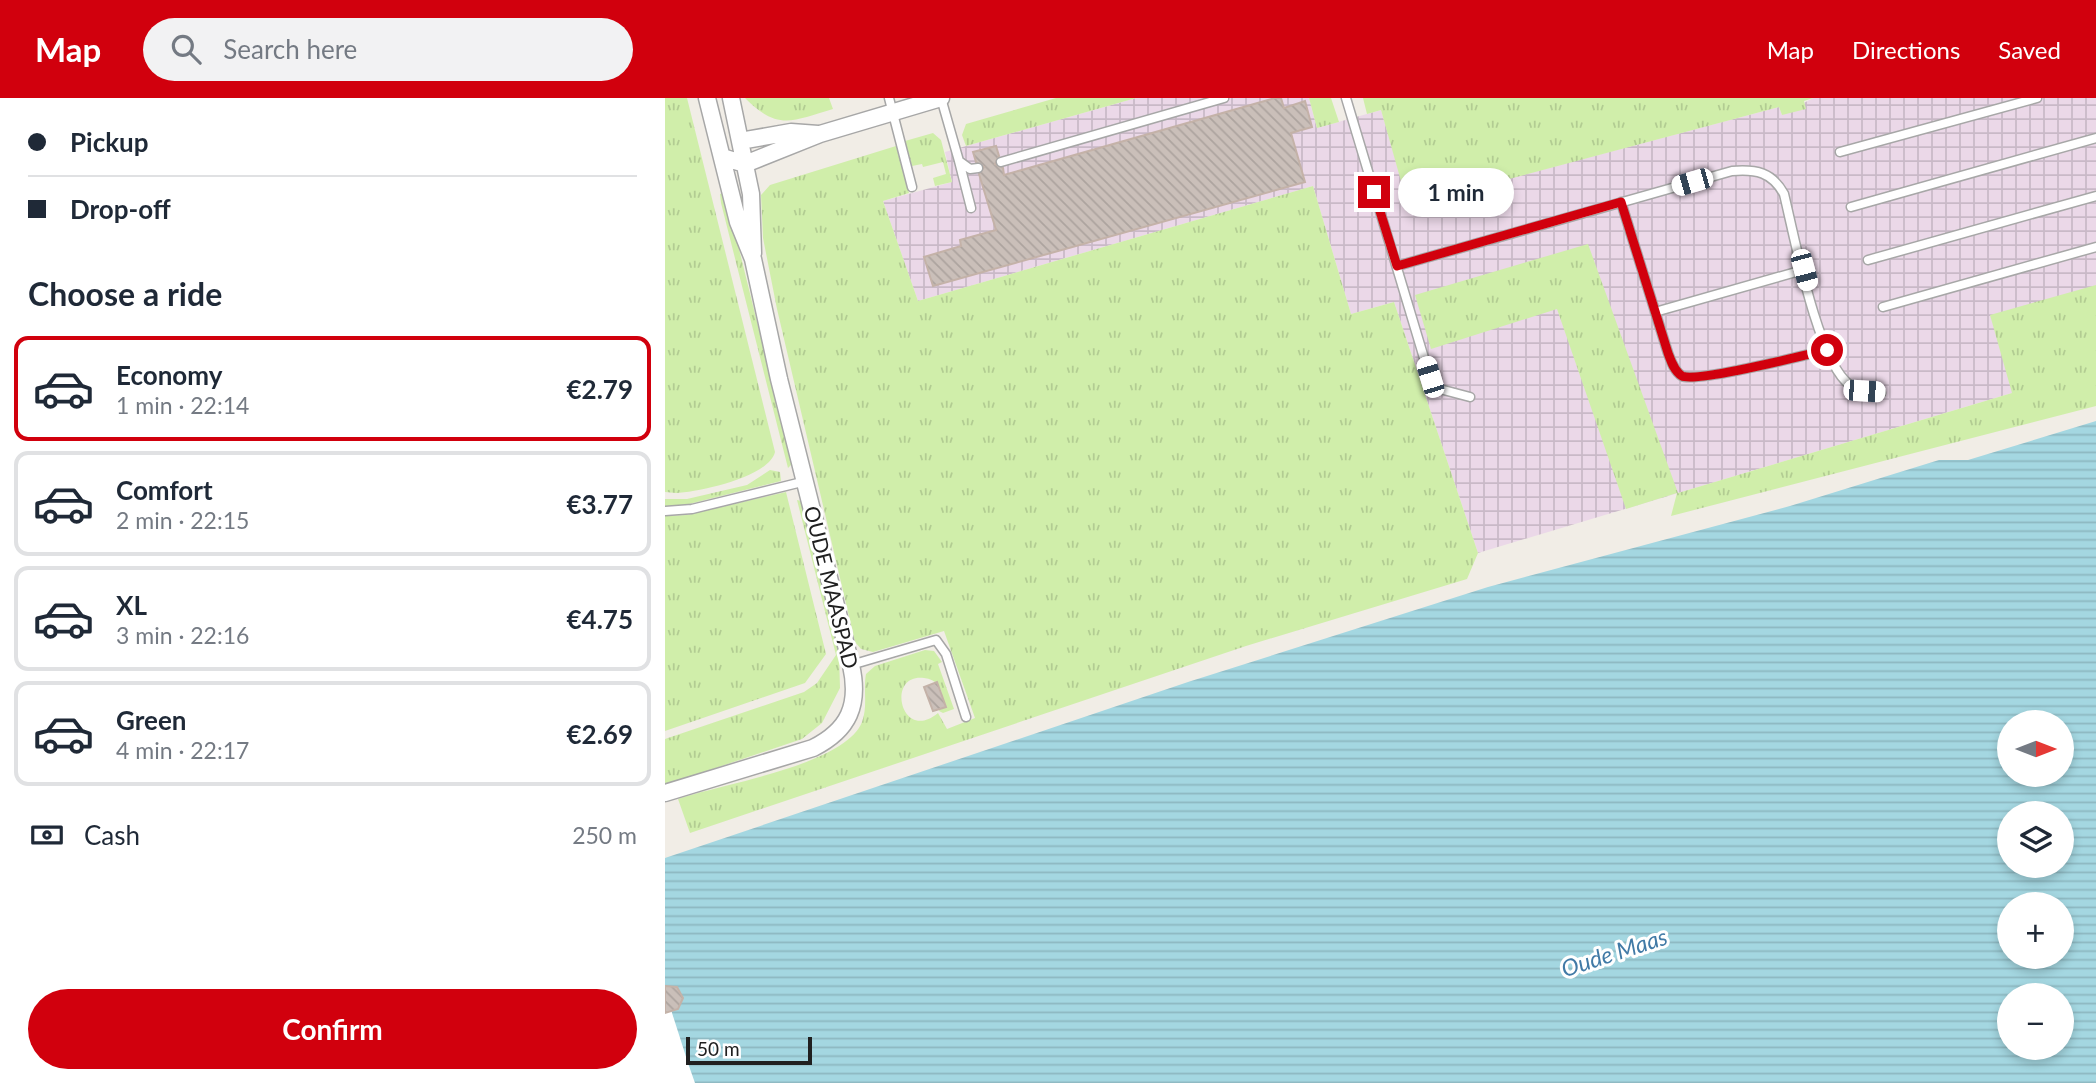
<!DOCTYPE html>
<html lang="en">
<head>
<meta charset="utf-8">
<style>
  body { margin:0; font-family:Lato,sans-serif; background:#f2f2f3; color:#1f2937; height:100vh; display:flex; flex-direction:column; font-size:26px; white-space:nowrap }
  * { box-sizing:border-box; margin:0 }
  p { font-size:23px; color:#747a83 }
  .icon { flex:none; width:38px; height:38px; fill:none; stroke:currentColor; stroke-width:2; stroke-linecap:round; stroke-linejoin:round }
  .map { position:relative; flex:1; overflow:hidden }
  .drawer { display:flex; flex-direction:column; background:#fff; width:665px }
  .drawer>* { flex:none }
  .hud { display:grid; align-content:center; height:154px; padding:0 28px; background:#fff }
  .needle { width:46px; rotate:90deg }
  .tools { position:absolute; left:1332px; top:612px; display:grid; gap:14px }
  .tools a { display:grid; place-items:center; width:77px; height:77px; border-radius:50%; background:#fff; box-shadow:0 4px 10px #0003; font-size:35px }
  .scale { position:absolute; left:21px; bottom:18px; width:126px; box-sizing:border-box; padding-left:7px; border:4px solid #202020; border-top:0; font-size:19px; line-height:24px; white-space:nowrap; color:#202020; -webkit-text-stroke:5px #fff; paint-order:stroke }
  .end { position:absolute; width:32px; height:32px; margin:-16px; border:9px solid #d1000d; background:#fff; box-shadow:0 0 0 4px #fff }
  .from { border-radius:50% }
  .bubble { position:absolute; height:49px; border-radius:24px; background:#fff; box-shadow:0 4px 10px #0003; font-size:23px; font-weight:700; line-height:49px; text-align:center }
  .car { position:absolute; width:21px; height:42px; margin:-21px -10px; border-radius:9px; box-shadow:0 0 5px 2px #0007; background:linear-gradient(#fff 24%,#345 0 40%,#fff 0 76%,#345 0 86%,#fff 0) }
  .hud b { display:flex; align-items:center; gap:24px; height:66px; font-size:26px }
  .hud b+b { border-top:2px solid #e0e1e3 }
  .hud i { width:18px; height:18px; background:#1f2937 }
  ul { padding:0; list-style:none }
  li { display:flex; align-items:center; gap:21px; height:105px; margin:0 14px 10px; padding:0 14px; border:4px solid #e0e1e3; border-radius:14px }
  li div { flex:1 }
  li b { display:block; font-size:26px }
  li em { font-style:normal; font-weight:700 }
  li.on { border-color:#d1000d }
  li>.icon { width:63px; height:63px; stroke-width:1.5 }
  h2 { padding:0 28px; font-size:32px; line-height:84px }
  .pay { display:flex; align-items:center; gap:18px; height:77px; padding:0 28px; font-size:26px }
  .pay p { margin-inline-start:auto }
  .primary-button { display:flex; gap:14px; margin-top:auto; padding:14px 28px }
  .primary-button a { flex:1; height:80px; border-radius:42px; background:#d1000d; color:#fff; font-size:28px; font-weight:700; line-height:80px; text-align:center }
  header { display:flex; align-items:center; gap:42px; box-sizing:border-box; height:98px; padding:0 35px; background:#d1000d; color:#fff }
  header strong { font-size:33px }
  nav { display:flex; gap:38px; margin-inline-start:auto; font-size:24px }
  .search { width:490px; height:63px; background:#f2f2f3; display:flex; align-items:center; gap:18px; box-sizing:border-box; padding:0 24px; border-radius:38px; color:#747a83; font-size:26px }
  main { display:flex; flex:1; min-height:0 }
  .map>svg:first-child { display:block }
  .industrial { fill:url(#industrial-grid) }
  .grass { fill:url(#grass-tufts) }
  .water { fill:url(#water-rules); fill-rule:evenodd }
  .pier { fill:#fff }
  .building { fill:url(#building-back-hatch); stroke:#c4b2a8; stroke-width:2 }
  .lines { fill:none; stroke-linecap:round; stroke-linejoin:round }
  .service-casing { stroke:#a7a7a7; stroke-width:11 }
  .minor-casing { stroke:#a7a7a7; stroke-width:19 }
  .service { stroke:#fff; stroke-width:8 }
  .minor { stroke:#fff; stroke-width:16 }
  .route { stroke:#d1000d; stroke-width:9 }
  .labels { text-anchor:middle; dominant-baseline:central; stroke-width:6; stroke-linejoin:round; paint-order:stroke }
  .street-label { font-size:21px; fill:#202020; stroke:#fff }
  .water-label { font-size:23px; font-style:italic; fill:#417aa6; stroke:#fff }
</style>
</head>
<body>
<header>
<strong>Map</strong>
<div class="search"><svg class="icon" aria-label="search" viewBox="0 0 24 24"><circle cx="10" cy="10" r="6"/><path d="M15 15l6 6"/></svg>Search here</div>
<nav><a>Map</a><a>Directions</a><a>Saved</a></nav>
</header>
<main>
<section class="drawer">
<div class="hud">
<b><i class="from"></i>Pickup</b>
<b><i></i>Drop-off</b>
</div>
<h2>Choose a ride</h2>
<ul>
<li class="on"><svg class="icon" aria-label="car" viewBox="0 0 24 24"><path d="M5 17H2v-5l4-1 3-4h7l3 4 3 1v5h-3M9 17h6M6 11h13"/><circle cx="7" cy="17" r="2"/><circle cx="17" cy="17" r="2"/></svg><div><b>Economy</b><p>1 min · 22:14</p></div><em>€2.79</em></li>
<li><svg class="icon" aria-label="car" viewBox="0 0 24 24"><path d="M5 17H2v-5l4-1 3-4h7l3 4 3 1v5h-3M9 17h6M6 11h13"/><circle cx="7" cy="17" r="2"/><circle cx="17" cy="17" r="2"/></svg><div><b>Comfort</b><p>2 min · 22:15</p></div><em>€3.77</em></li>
<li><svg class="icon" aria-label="car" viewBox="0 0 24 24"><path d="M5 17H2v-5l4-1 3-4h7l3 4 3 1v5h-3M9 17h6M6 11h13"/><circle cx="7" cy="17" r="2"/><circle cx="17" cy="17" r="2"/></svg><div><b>XL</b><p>3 min · 22:16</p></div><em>€4.75</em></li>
<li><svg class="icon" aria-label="car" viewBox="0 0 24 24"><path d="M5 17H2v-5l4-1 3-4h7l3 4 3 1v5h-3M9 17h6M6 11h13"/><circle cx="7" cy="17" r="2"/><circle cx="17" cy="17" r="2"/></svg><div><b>Green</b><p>4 min · 22:17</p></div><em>€2.69</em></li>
</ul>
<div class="pay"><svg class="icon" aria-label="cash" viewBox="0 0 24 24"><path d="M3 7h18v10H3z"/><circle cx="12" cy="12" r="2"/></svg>Cash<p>250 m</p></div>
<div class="primary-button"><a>Confirm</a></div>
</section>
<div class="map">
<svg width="1431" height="985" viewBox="0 0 1431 985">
  <defs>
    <pattern id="industrial-grid" width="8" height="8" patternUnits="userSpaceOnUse" patternTransform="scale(1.75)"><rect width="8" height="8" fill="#ebd8e8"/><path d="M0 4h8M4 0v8" fill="none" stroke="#c9b9c7"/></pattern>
    <pattern id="grass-tufts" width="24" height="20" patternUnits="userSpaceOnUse" patternTransform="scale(1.75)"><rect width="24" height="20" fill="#d0eeaa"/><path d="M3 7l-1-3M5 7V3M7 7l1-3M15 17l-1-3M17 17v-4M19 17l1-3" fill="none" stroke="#b2cc92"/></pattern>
    <pattern id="water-rules" width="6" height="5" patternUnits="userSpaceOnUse" patternTransform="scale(1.75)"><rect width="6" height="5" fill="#a4d7e1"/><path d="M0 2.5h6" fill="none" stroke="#8db8c1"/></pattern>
    <pattern id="building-back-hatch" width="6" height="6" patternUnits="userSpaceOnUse" patternTransform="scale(1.75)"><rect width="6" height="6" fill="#cabfb9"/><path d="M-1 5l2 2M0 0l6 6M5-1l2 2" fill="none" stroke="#ada49f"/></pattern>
  </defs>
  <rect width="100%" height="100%" fill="#f1ede6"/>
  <path class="industrial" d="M 471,0 L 644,0 L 652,30 L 716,12 L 744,107 L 1114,9 L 1117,17 L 1148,0 L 1431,0 L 1431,187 L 1347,295 L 813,455 L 729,204 L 686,216 L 648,88 L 253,203 L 218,103 L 287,84 L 280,54 Z"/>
  <path class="grass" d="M 0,0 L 22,0 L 110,354 C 104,379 34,394 11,395 L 0,394 Z
    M 80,0 L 164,0 L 168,11 C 127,23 113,33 80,0 Z
    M 391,0 L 471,0 L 301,48 L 297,37 L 301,26 Z
    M 644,0 L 666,0 L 674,24 L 652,30 Z
    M 698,0 L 1148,0 L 1139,3 L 1141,11 L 1117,17 L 1114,9 L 743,108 L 716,12 L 702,16 Z
    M 268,35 L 276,42 L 287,84 L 270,88 L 268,80 L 281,76 L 278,64 L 258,69 L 257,66 L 247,68 L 240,43 Z
    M 231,48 L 244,95 L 218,103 L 253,203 L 648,88 L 686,216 L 729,204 L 813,455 L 802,481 L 581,548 L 25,735 L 13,701 C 57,686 180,667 197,624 C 203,608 198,591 201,576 L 210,568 L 260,552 L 269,553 L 277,564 L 273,566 L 289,611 L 278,615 L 274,613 C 281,599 277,582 259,580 C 220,575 236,646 273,615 L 282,631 L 310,620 L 279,533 L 208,554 L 196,551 L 190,544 L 112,211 L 98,140 L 96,97 L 105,87 Z
    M 60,94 L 127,366 L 123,370 L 56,105 L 55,96 Z
    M 923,146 L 1013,395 L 1347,295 L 1325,217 L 1431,187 L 1431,308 L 1006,418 L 1012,395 L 961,411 L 892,211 L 766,251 L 750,197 Z
    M 105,372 L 115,374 L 116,383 L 16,408 L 0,408 L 0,401 L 22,401 L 82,387 Z
    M 121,394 L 161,556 L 140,585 L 0,633 L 0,418 L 22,417 Z
    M 132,402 L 136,403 L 139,414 L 174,556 L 175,590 L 157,625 L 137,641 L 0,687 L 0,641 L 139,594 L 152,585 L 171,557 Z"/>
  <path class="water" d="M 1431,323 L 1431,985 L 0,985 L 0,915 L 13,911 L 18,900 L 12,889 L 0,889 L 0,760 L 523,584 L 823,489 L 1125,408 L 1274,362 L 1303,362 ZM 1344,625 L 1396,625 L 1396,677 L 1344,677 ZM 1344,716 L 1396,716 L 1396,768 L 1344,768 ZM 1344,807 L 1396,807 L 1396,859 L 1344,859 ZM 1344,898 L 1396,898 L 1396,950 L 1344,950 Z"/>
  <path class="pier" d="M 0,893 L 24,968 L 30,985 L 0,985 Z"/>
  <path class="building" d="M 610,0 L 616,0 L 619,10 L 640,3 L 647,29 L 626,35 L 640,84 L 268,188 L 259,159 L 296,148 L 295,142 L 331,132 L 314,76 L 319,69 L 311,64 L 308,54 L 331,48 L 334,58 L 330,66 L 338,70 L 339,77 Z
    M 272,584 L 281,609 L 268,613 L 259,589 Z
    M 0,888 L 12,889 L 18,900 L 13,911 L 0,915 Z"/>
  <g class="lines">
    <g class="service-casing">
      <path id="service" d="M 224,0 L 247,89
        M 276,0 L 294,63 L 305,71 L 313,70
        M 681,0 L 765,280 L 771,290 L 805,299
        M 1175,54 L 1372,0
        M 294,63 L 306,110
        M 336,64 L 559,0
        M 956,104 L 1003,255 C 1006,263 1009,273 1017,278 C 1031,285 1140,257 1162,252
        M 1186,109 L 1431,40
        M 1203,162 L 1431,98
        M 732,168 L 1067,73 C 1091,71 1107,74 1119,96 C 1129,137 1153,265 1185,287 C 1194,294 1205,294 1216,295
        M 1218,209 L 1431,149
        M 990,214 L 1138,172
        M 0,413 L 27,411 L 141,383
        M 186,567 L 271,542 L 281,556 L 301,619"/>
    </g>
    <g class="minor-casing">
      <path id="minor" d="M 66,0 L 86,96 L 88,155
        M 75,43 L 126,34 L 153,36
        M 57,59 L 80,66 L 155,36 L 276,0
        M 0,695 L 148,650 C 184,632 195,607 186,567 L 114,281 L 88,161 L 73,124 L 42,0"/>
    </g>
    <use href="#service" class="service"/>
    <use href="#minor" class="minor"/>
  </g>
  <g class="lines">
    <path class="route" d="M 709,94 L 732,168 L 956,104 L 1003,255 C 1006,263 1009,273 1017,278 C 1031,285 1140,257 1162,252"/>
  </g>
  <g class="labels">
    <g class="street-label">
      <text transform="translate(167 489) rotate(76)">OUDE MAASPAD</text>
    </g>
    <g class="water-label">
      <text transform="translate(949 854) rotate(-18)">Oude Maas</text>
    </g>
  </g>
</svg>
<div class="tools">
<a><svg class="needle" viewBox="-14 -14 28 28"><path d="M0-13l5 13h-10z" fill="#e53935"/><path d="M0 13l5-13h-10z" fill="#747a83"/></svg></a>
<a><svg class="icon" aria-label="layers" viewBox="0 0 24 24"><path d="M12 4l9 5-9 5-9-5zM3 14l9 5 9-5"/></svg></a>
<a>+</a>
<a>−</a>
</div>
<div class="scale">50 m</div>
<i class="end from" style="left:1162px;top:252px"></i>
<i class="end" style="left:709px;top:94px"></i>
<div class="bubble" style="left:733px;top:70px;width:116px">1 min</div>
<i class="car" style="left:1027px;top:84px;rotate:254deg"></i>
<i class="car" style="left:1139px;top:172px;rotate:165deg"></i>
<i class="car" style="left:765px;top:279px;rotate:343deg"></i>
<i class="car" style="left:1199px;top:293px;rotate:94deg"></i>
</div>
</main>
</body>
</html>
